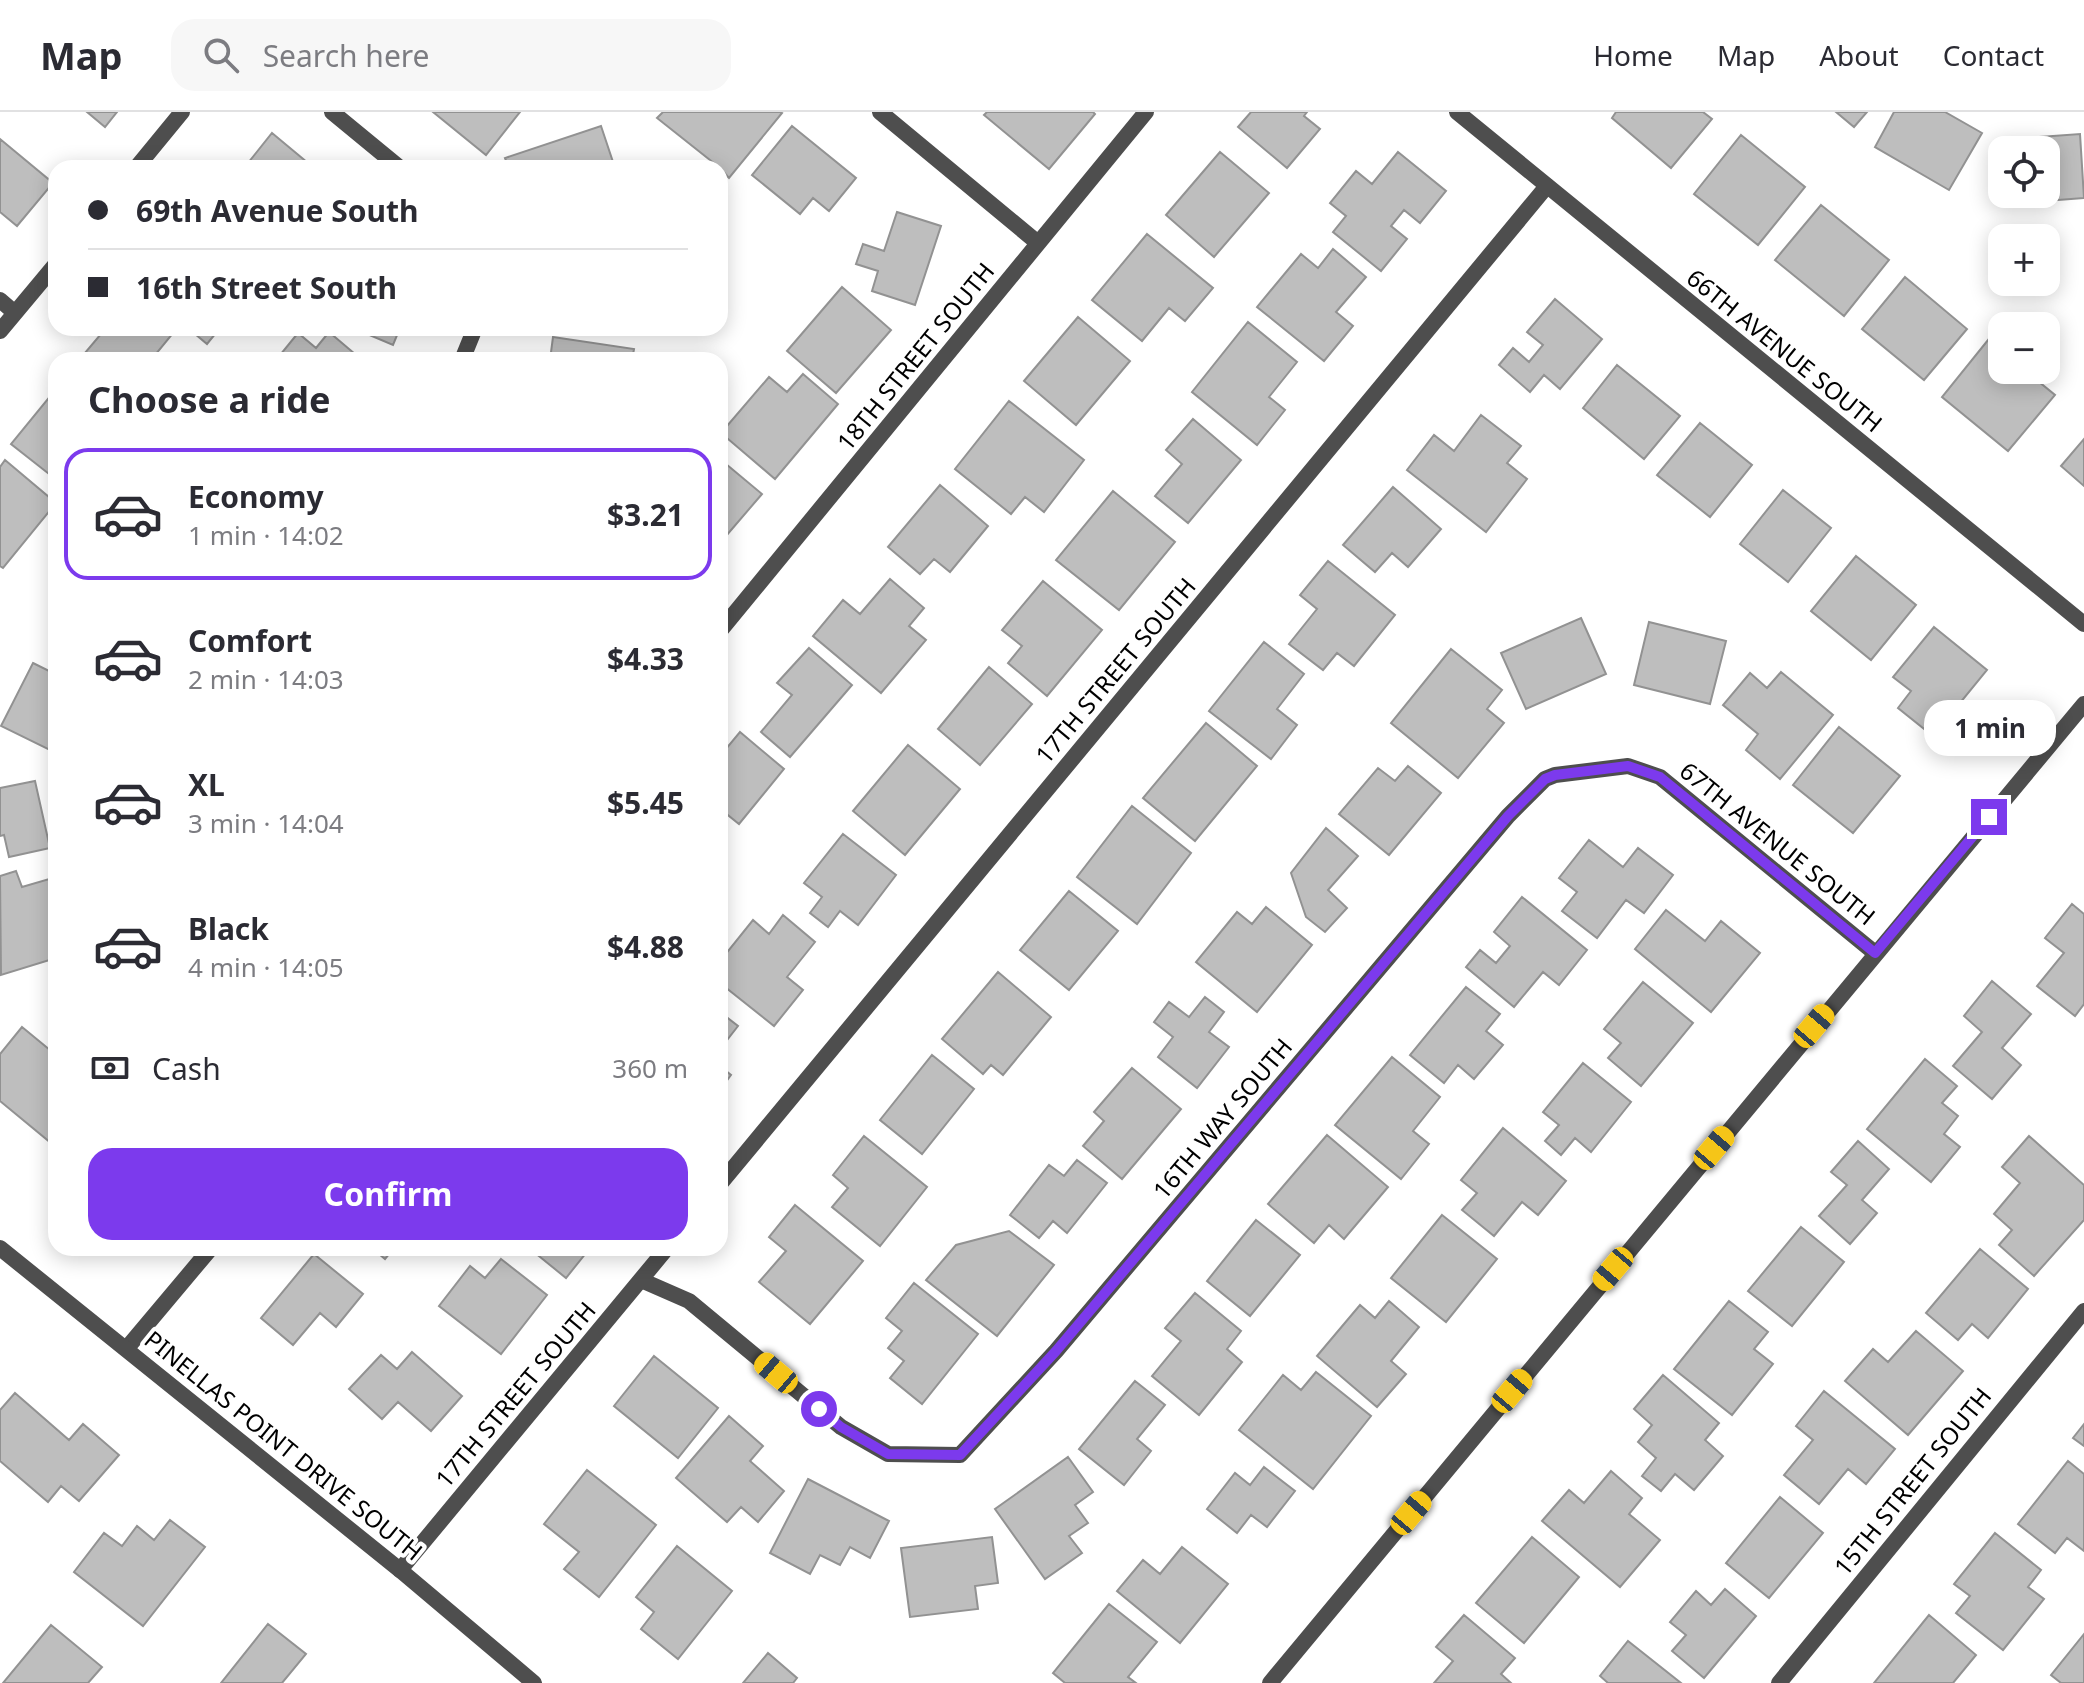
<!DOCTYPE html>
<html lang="en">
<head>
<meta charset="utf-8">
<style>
  body { margin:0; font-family:"Noto Sans",sans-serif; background:#f7f7f7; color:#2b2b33; height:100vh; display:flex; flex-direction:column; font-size:30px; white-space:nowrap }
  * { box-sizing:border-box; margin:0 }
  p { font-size:26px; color:#7c7c81 }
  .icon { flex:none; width:44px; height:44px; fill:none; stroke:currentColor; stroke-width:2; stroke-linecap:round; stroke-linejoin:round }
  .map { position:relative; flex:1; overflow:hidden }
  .drawer { position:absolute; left:48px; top:240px; width:680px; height:904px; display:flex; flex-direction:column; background:#fff; border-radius:24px; box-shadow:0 4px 20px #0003 }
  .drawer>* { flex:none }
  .guide { position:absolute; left:48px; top:48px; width:680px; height:176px; border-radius:24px; box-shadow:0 4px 20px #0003; display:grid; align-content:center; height:176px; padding:0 40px; background:#fff }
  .fabs { position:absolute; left:1988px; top:24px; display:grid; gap:16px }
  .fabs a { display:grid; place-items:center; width:72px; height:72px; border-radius:16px; background:#fff; box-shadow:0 4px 20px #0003; font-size:40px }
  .end { position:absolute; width:36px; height:36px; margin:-18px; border:10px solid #7c3aed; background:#fff; box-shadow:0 0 0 4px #fff }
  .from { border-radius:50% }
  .bubble { position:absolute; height:56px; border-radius:24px; background:#fff; box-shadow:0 4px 20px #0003; font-size:26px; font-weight:700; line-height:56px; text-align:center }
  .car { position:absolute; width:24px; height:48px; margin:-24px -12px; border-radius:10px; box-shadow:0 0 6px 2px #0007; background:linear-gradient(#f5c518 24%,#345 0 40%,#f5c518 0 76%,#345 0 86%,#f5c518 0) }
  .guide b { display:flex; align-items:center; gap:28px; height:76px; font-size:30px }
  .guide b+b { border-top:2px solid #e1e1e2 }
  .guide i { width:20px; height:20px; background:#2b2b33 }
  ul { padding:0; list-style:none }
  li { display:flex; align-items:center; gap:24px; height:132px; margin:0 16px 12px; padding:0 24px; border:4px solid transparent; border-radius:24px }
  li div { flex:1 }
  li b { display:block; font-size:30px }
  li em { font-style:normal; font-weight:700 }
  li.on { border-color:#7c3aed }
  li>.icon { width:72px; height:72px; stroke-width:1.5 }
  h2 { padding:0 40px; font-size:36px; line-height:96px }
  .pay { display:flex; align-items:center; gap:20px; height:88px; padding:0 40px; font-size:30px }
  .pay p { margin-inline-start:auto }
  .cta { display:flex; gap:16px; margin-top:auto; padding:16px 40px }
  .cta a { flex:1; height:92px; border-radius:24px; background:#7c3aed; color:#fff; font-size:32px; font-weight:700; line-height:92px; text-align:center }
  header { display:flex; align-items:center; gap:48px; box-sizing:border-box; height:112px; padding:0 40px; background:#fff; border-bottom:2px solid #e1e1e2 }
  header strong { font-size:38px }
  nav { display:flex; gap:44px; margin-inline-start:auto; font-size:28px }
  .search { width:560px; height:72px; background:#f7f7f7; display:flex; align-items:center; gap:20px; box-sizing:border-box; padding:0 28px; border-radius:24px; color:#7c7c81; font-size:30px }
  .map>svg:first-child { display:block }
  .building { fill:#bebebe; stroke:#929292; stroke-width:2 }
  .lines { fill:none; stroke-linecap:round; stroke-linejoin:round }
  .minor { stroke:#4e4e4e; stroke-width:16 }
  .tertiary { stroke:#4e4e4e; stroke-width:16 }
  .route { stroke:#7c3aed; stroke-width:10 }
  .labels { text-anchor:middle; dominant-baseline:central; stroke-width:8; stroke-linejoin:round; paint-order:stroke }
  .street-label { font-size:24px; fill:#000; stroke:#fff }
</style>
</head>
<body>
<header>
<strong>Map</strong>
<div class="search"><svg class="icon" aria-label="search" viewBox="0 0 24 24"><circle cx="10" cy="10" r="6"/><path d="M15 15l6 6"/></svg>Search here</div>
<nav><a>Home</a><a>Map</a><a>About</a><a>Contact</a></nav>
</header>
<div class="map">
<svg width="2084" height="1571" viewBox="0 0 2084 1571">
  <rect width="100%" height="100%" fill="#fff"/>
  <path class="building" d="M 87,0 L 117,0 L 105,15 Z
    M 433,0 L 520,0 L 486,43 Z
    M 663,0 L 780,0 L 782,1 L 729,66 L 720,56 L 657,6 Z
    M 987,0 L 1093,0 L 1095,2 L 1049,57 L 984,3 Z
    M 1251,0 L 1307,0 L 1304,4 L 1320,17 L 1287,56 L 1238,15 Z
    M 1616,0 L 1703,0 L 1712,7 L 1671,56 L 1612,6 Z
    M 1836,0 L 1867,0 L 1854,15 Z
    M 1894,0 L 1945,0 L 1982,21 L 1949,78 L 1875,35 Z
    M 601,14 L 615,56 L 509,56 L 505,46 Z
    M 792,14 L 856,66 L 829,99 L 813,86 L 800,102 L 752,63 Z
    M 272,21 L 314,56 L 244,56 Z
    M 2080,22 L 2084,86 L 2004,92 L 2003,82 L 2046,82 L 2046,38 L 2002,38 L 2002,65 L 1999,28 Z
    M 1741,23 L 1805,75 L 1758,133 L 1694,82 Z
    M 0,27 L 53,71 L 17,114 L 0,100 Z
    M 1220,40 L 1269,81 L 1214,145 L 1166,103 Z
    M 1398,40 L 1446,79 L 1420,111 L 1404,98 L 1391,114 L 1407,127 L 1381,159 L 1333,120 L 1346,104 L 1330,91 L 1356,59 L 1372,72 Z
    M 1821,93 L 1889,148 L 1844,204 L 1775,148 Z
    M 897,100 L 941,114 L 915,193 L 872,179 L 878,159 L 856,152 L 863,132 L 884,139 Z
    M 1147,122 L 1213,176 L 1185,209 L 1169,196 L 1142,229 L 1092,188 Z
    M 1333,137 L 1366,165 L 1336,200 L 1353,214 L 1324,249 L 1257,195 L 1301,142 L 1318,156 Z
    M 1905,165 L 1967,217 L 1924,268 L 1862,217 Z
    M 842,175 L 891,218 L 836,281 L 787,239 Z
    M 1555,187 L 1602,227 L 1560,277 L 1544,263 L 1530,280 L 1499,253 L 1513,236 L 1529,250 L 1543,233 L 1527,220 Z
    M 1078,205 L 1130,249 L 1076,313 L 1024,269 Z
    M 1248,210 L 1297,250 L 1269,285 L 1285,298 L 1257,333 L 1192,280 Z
    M 106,216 L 139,218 L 169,216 L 174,220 L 151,248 L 79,248 Z
    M 188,216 L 220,216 L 207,232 Z
    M 353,216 L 400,216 L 393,233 Z
    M 329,220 L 362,248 L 276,248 L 298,221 L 316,236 Z
    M 553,225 L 634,237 L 632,248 L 550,248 Z
    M 1988,228 L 2002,240 L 2002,258 L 2046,258 L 2046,244 L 2054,250 L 2038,269 L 2055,283 L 2008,339 L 1942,285 Z
    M 1617,253 L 1680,304 L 1644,347 L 1583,296 Z
    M 803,262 L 838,292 L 775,367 L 721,321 L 769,265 L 787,280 Z
    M 56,277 L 56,354 L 49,362 L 11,332 Z
    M 1009,289 L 1084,348 L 1044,400 L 1025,385 L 1011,402 L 955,357 Z
    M 1481,303 L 1521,334 L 1507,351 L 1527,367 L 1486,420 L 1407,358 L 1434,323 L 1454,339 Z
    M 1193,307 L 1241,348 L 1188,411 L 1155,384 L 1182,352 L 1166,338 Z
    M 1700,311 L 1752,353 L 1710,405 L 1657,363 Z
    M 2084,327 L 2084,374 L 2061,354 Z
    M 720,347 L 762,382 L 720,431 Z
    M 5,348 L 56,391 L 3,456 L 0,454 L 0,355 Z
    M 940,373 L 988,414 L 950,460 L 934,447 L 920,462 L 888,435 Z
    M 1393,375 L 1441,417 L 1408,455 L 1392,441 L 1375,460 L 1343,433 Z
    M 1783,378 L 1831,416 L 1788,470 L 1740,432 Z
    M 1113,379 L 1175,430 L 1119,498 L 1056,448 Z
    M 1856,444 L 1916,493 L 1871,548 L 1811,499 Z
    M 1328,449 L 1395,503 L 1354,554 L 1337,541 L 1323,558 L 1289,532 L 1317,497 L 1300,483 Z
    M 890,467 L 924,496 L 909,514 L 926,528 L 881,581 L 813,524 L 843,488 L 860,502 Z
    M 1043,469 L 1102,518 L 1047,584 L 1008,551 L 1022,534 L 1002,518 Z
    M 1581,506 L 1606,562 L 1526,597 L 1501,541 Z
    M 1649,510 L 1726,529 L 1710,592 L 1634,573 Z
    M 1934,515 L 1987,558 L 1933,624 L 1898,596 L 1911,579 L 1893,565 Z
    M 1264,530 L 1304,562 L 1277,597 L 1297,613 L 1271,647 L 1209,599 Z
    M 809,536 L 852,573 L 790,645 L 761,620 L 792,583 L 777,571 Z
    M 1451,537 L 1502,578 L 1487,597 L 1504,611 L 1458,666 L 1391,611 Z
    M 33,551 L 53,561 L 56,556 L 56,641 L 1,614 Z
    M 989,555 L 1032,592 L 980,653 L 938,617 Z
    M 1781,560 L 1833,603 L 1780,667 L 1746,638 L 1758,622 L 1723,593 L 1750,561 L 1767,576 Z
    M 1206,611 L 1257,654 L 1195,729 L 1143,686 Z
    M 1839,615 L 1900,664 L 1853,721 L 1793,673 Z
    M 740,620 L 784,657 L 739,712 L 724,700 L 720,705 L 720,644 Z
    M 908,633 L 960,677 L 905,743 L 853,699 Z
    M 1408,654 L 1441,681 L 1389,743 L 1339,702 L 1378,656 L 1395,669 Z
    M 35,669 L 50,736 L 9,745 L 4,723 L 0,724 L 0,676 Z
    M 1132,694 L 1191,741 L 1137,812 L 1077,765 Z
    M 1326,716 L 1358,744 L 1328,778 L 1347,796 L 1325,820 L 1306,805 L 1291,761 Z
    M 843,722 L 896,763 L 858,813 L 840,799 L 828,815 L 810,801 L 822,785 L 804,771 Z
    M 1589,728 L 1623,755 L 1638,736 L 1673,763 L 1644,801 L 1626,788 L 1597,826 L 1562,799 L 1577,780 L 1559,766 Z
    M 16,759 L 22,775 L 56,765 L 56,846 L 1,863 L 0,764 Z
    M 1069,779 L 1118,819 L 1069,878 L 1020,838 Z
    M 1522,785 L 1587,838 L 1559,873 L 1543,860 L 1514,895 L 1466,855 L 1480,838 L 1496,851 L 1510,834 L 1494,820 Z
    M 2072,792 L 2084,802 L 2084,892 L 2075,904 L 2037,874 L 2064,841 L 2045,826 Z
    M 1266,795 L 1312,833 L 1257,900 L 1196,850 L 1237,800 L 1252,812 Z
    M 1666,798 L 1705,829 L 1721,809 L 1760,841 L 1711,900 L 1635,837 Z
    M 783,803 L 815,830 L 787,865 L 803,878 L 774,914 L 720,871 L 720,849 L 753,808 L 769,822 Z
    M 998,860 L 1051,905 L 1003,963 L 991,953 L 983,962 L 942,927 Z
    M 1992,869 L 2031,902 L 2002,936 L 2021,953 L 1992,987 L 1953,954 L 1982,920 L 1964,904 Z
    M 1643,870 L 1693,911 L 1641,974 L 1608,946 L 1621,931 L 1604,917 Z
    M 1466,875 L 1500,902 L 1486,919 L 1503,933 L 1474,967 L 1458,953 L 1444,971 L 1410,943 Z
    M 1205,885 L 1224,900 L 1209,920 L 1229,935 L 1197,976 L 1158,945 L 1173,925 L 1154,910 L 1169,890 L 1189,905 Z
    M 720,900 L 738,914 L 720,937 Z
    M 22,915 L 56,943 L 56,1025 L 51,1031 L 0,989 L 0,942 Z
    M 932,943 L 974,977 L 922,1042 L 880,1008 Z
    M 1392,945 L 1440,985 L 1413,1019 L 1429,1032 L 1401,1067 L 1335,1013 Z
    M 1925,947 L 1957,974 L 1942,991 L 1958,1004 L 1944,1022 L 1960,1035 L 1931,1070 L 1867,1017 Z
    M 1583,951 L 1631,990 L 1591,1040 L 1575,1026 L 1561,1043 L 1545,1029 L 1559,1013 L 1543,1000 Z
    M 720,954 L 731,963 L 720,978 Z
    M 1132,956 L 1181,997 L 1122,1067 L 1083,1034 L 1104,1009 L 1094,1000 Z
    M 1503,1016 L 1566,1069 L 1538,1103 L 1522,1090 L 1494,1124 L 1462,1098 L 1477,1081 L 1461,1068 Z
    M 1327,1023 L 1388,1075 L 1344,1127 L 1329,1113 L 1314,1131 L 1268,1092 Z
    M 864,1024 L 927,1075 L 880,1134 L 832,1095 L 848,1076 L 833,1063 Z
    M 2029,1024 L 2084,1073 L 2084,1108 L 2034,1164 L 1999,1133 L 2012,1118 L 1994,1102 L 2020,1071 L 2002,1055 Z
    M 1858,1029 L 1889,1057 L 1862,1088 L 1877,1101 L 1850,1132 L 1819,1104 L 1847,1073 L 1831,1060 Z
    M 1077,1048 L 1107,1071 L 1067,1121 L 1053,1109 L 1039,1126 L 1010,1103 L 1049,1053 L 1064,1064 Z
    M 795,1093 L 863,1149 L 810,1212 L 759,1170 L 786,1139 L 769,1125 Z
    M 1442,1103 L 1497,1147 L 1446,1210 L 1391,1166 Z
    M 1256,1108 L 1300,1143 L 1250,1204 L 1207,1169 Z
    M 1801,1115 L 1844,1150 L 1792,1214 L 1748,1179 Z
    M 1009,1119 L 1054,1153 L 997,1224 L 926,1168 L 956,1133 Z
    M 372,1136 L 394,1136 L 385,1147 Z
    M 529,1136 L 590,1136 L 566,1166 Z
    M 1980,1137 L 2028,1177 L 1988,1226 L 1972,1212 L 1958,1228 L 1926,1201 Z
    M 314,1142 L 363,1182 L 336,1215 L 320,1201 L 293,1233 L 261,1206 Z
    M 501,1147 L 547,1183 L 501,1242 L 439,1194 L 470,1154 L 485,1166 Z
    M 914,1171 L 978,1222 L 922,1292 L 890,1266 L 904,1249 L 888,1236 L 902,1219 L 886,1206 Z
    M 1195,1181 L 1241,1219 L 1227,1237 L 1242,1250 L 1199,1303 L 1152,1264 L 1181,1229 L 1165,1216 Z
    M 1389,1189 L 1419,1215 L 1391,1249 L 1406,1262 L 1377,1295 L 1317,1244 L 1360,1193 L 1375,1206 Z
    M 1729,1189 L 1768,1220 L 1754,1237 L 1773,1252 L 1732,1303 L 1674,1257 Z
    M 1916,1219 L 1963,1259 L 1908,1323 L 1845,1269 L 1873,1237 L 1888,1250 Z
    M 412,1240 L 462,1284 L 431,1319 L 398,1290 L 382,1307 L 349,1277 L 381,1243 L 397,1257 Z
    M 654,1244 L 718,1296 L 678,1346 L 614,1294 Z
    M 1316,1260 L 1371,1304 L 1313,1377 L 1239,1318 L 1283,1263 L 1301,1278 Z
    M 1663,1263 L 1719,1311 L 1705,1328 L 1723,1344 L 1694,1378 L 1675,1362 L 1661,1379 L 1642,1364 L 1656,1346 L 1638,1330 L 1652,1313 L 1634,1297 Z
    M 1135,1269 L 1165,1293 L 1137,1327 L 1151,1339 L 1124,1373 L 1079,1337 Z
    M 1824,1279 L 1895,1337 L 1866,1372 L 1848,1357 L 1819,1392 L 1784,1363 L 1813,1328 L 1796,1314 Z
    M 15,1281 L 69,1328 L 83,1312 L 119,1343 L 79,1389 L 61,1374 L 48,1390 L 0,1349 L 0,1298 Z
    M 729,1304 L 763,1334 L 750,1349 L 784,1379 L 758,1410 L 741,1395 L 727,1410 L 676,1366 Z
    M 2084,1312 L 2084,1334 L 2073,1326 Z
    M 1068,1345 L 1093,1380 L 1075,1393 L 1088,1411 L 1069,1424 L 1082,1441 L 1045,1467 L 995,1397 Z
    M 2068,1349 L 2084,1362 L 2084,1439 L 2067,1426 L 2055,1441 L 2018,1412 Z
    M 1264,1355 L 1295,1379 L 1267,1415 L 1251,1403 L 1237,1421 L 1207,1397 L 1235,1361 L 1250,1373 Z
    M 587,1358 L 656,1413 L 599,1485 L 564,1457 L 579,1440 L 544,1412 Z
    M 1611,1359 L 1642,1386 L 1629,1402 L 1660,1428 L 1620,1475 L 1542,1409 L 1569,1378 L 1584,1391 Z
    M 808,1367 L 889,1409 L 870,1446 L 850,1435 L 840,1453 L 820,1443 L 810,1462 L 770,1441 Z
    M 1780,1385 L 1823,1421 L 1769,1486 L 1726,1451 Z
    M 170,1408 L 205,1435 L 143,1514 L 74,1460 L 104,1421 L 122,1434 L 137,1414 L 154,1428 Z
    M 1995,1421 L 2041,1458 L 2028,1475 L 2044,1487 L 2003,1538 L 1956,1501 L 1970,1484 L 1954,1472 Z
    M 992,1425 L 998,1471 L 975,1474 L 978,1497 L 910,1505 L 901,1436 Z
    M 1532,1425 L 1579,1465 L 1524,1531 L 1476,1491 Z
    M 677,1434 L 732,1479 L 678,1547 L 641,1517 L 654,1500 L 636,1485 Z
    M 1182,1435 L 1228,1472 L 1180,1531 L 1117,1479 L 1143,1448 L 1160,1462 Z
    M 1725,1477 L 1756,1504 L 1704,1566 L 1672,1539 L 1686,1523 L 1670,1510 L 1696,1479 L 1711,1493 Z
    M 1109,1492 L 1157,1530 L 1128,1565 L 1136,1571 L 1065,1571 L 1053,1561 Z
    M 1464,1503 L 1515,1546 L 1501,1562 L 1511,1571 L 1434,1571 L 1453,1549 L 1436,1535 Z
    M 1929,1503 L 1976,1543 L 1953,1571 L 1874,1571 Z
    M 268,1512 L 306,1542 L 282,1571 L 221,1571 Z
    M 51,1513 L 102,1555 L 88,1571 L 3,1571 Z
    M 2084,1522 L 2084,1571 L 2061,1571 L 2051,1563 Z
    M 1628,1529 L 1681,1571 L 1608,1571 L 1600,1564 Z
    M 768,1541 L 797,1566 L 793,1571 L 743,1571 Z"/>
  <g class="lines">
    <path class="minor" d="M 332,0 L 400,56
      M 880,0 L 1038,131
      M 136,56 L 182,0
      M 0,188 L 15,201
      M 0,219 L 56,152
      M 462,248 L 475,216
      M 720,519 L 1146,0
      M 720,1072 L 1547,74
      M 641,1168 L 689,1189 L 841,1315 L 888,1342 L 960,1343 L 1056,1239 L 1508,704 L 1545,667 L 1555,663 L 1628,654 L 1660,665 L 1875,841
      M 127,1236 L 211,1136
      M 400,1458 L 667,1136
      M 1779,1571 L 2084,1199"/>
    <path class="tertiary" d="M 1457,0 L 2084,512
      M 0,1136 L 400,1458 L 534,1571
      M 1270,1571 L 2084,592"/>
  </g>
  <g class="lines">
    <path class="route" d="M 819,1297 L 841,1315 L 888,1342 L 960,1343 L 1056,1239 L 1508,704 L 1545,667 L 1555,663 L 1628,654 L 1660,665 L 1875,841 L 1989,705"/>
  </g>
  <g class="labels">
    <g class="street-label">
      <text transform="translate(1785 238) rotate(39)">66TH AVENUE SOUTH</text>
      <text transform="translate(915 244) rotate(-51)">18TH STREET SOUTH</text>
      <text transform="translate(1115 558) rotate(-50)">17TH STREET SOUTH</text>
      <text transform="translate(1778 731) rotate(39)">67TH AVENUE SOUTH</text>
      <text transform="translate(1222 1006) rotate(-50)">16TH WAY SOUTH</text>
      <text transform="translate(515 1282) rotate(-50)">17TH STREET SOUTH</text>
      <text transform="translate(284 1333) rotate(39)">PINELLAS POINT DRIVE SOUTH</text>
      <text transform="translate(1912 1369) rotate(-51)">15TH STREET SOUTH</text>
    </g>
  </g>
</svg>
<div class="fabs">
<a><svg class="icon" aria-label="locate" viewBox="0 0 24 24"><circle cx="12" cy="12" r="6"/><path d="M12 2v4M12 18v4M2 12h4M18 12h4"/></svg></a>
<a>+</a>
<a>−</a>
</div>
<i class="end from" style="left:819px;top:1297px"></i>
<i class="end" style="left:1989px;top:705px"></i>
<div class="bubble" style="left:1924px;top:588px;width:132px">1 min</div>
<i class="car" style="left:1814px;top:914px;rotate:40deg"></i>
<i class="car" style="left:1714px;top:1036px;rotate:40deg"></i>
<i class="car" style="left:1613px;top:1157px;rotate:220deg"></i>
<i class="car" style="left:776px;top:1261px;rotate:310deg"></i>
<i class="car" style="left:1512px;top:1279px;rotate:40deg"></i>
<i class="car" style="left:1411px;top:1401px;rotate:40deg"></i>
<div class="guide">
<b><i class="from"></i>69th Avenue South</b>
<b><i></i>16th Street South</b>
</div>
<section class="drawer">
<h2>Choose a ride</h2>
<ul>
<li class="on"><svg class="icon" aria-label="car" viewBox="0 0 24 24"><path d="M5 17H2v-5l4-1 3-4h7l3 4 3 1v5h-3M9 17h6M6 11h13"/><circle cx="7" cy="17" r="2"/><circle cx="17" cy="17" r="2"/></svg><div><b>Economy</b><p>1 min · 14:02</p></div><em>$3.21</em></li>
<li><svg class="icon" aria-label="car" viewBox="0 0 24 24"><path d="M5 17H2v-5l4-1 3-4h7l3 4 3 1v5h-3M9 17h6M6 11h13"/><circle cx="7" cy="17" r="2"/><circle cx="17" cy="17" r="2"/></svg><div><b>Comfort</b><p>2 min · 14:03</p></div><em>$4.33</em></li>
<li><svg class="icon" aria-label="car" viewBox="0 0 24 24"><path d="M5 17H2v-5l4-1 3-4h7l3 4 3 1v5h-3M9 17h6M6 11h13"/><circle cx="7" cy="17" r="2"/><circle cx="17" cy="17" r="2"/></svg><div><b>XL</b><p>3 min · 14:04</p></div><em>$5.45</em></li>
<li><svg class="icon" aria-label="car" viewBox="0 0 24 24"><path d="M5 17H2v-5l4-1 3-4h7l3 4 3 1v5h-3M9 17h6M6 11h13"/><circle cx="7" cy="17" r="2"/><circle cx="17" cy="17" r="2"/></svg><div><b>Black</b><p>4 min · 14:05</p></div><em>$4.88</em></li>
</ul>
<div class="pay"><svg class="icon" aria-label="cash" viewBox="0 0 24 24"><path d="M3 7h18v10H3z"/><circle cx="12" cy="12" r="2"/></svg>Cash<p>360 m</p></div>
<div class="cta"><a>Confirm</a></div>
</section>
</div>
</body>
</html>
